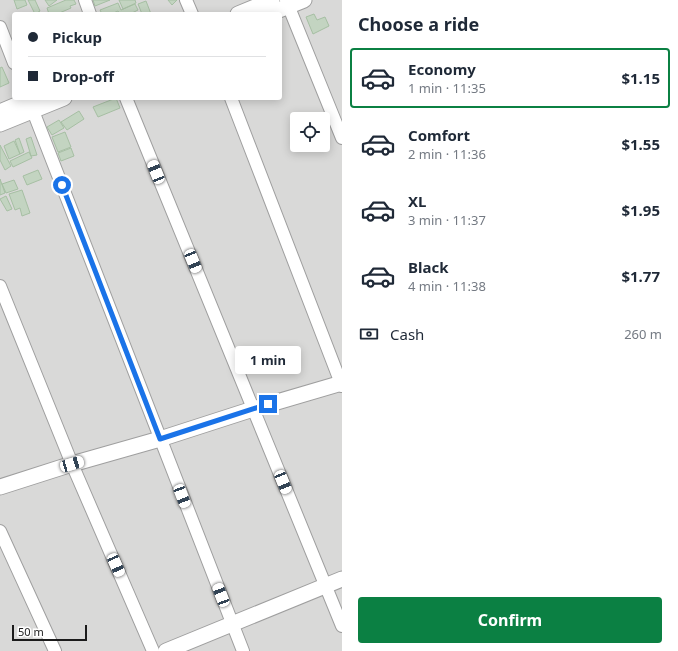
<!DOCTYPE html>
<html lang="en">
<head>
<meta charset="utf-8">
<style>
  body { margin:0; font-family:"Noto Sans",sans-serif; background:#f2f2f3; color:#1f2937; height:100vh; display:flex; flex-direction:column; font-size:15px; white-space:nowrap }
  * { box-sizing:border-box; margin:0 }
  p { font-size:13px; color:#747a83 }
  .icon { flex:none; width:22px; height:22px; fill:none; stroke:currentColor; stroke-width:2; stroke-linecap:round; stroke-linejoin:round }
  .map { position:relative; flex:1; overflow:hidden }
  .sheet { display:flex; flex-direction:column; background:#fff; width:336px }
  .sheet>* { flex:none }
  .banner { position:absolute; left:12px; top:12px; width:270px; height:88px; border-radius:4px; box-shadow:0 2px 10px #0003; display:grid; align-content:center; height:88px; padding:0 16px; background:#fff }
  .buttons { position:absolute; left:290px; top:112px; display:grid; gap:8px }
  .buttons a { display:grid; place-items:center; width:40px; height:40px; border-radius:4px; background:#fff; box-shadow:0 2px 10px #0003; font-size:20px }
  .scale { position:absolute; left:12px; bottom:10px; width:75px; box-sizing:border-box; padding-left:4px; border:2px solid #1b1b1b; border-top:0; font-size:11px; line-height:14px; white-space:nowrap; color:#1b1b1b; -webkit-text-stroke:3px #fff; paint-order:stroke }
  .end { position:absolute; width:18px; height:18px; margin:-9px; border:5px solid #1a73e8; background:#fff; box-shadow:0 0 0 2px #fff }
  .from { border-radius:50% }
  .bubble { position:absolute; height:28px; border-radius:4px; background:#fff; box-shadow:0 2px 10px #0003; font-size:13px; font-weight:700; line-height:28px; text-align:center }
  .car { position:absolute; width:12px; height:24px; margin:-12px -6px; border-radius:5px; box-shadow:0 0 3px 1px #0007; background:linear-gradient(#fff 24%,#345 0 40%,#fff 0 76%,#345 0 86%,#fff 0) }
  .banner b { display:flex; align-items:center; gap:14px; height:38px; font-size:15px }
  .banner b+b { border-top:1px solid #e0e1e3 }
  .banner i { width:10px; height:10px; background:#1f2937 }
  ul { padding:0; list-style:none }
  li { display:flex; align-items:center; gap:12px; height:60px; margin:0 8px 6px; padding:0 8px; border:2px solid transparent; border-radius:4px }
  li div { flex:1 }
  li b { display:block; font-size:15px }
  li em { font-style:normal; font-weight:700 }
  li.active { border-color:#0b8043 }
  li>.icon { width:36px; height:36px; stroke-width:1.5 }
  h2 { padding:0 16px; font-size:18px; line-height:48px }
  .pay { display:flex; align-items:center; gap:10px; height:44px; padding:0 16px; font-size:15px }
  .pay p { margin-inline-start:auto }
  .cta { display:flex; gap:8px; margin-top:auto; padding:8px 16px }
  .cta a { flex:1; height:46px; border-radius:4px; background:#0b8043; color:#fff; font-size:16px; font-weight:700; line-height:46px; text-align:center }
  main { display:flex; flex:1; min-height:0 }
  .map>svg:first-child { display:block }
  .residential { fill:#d9d9d8; fill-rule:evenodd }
  .building { fill:#c3d4c1; stroke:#a6bfa3 }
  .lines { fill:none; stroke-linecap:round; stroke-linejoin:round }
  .minor-casing { stroke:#9f9f9f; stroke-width:14 }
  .tertiary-casing { stroke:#9f9f9f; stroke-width:17 }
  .minor { stroke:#fff; stroke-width:12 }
  .tertiary { stroke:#fff; stroke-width:15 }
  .route { stroke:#1a73e8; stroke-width:5 }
</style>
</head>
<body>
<main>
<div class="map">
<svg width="342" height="651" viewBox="0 0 342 651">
  <rect width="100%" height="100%" fill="#e0ede2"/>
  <path class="residential" d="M 0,0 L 342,0 L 342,651 L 0,651 ZM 14,14 L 280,14 L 280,98 L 14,98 ZM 297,119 L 323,119 L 323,145 L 297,145 Z"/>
  <path class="building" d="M 14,0 L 25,0 L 27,5 L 17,9 Z
    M 28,0 L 35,0 L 40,11 L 35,14 Z
    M 45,0 L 57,0 L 49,6 Z
    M 66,0 L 74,0 L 76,4 L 70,6 L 71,8 L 57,14 L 49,14 L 47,8 Z
    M 93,0 L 110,0 L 95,6 Z
    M 119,0 L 135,0 L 136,3 L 123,9 Z
    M 168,0 L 177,0 L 172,5 Z
    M 146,1 L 151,14 L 142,14 L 138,4 Z
    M 118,3 L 121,10 L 135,4 L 138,10 L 130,14 L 120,14 L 118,11 L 111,14 L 102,14 L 100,10 Z
    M 314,14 L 317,20 L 325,17 L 329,26 L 313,34 L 306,17 Z
    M 2,67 L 9,83 L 0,87 L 0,68 Z
    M 116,98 L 120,108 L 98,117 L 93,107 Z
    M 79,111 L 84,119 L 67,130 L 61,122 Z
    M 59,120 L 64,128 L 52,135 L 47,127 Z
    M 65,132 L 71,147 L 58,152 L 52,137 Z
    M 31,137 L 37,155 L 31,156 L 26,139 Z
    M 19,138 L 24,152 L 20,154 L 15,140 Z
    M 14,141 L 20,154 L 9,159 L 4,146 Z
    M 0,145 L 11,166 L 5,170 L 0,160 Z
    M 71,148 L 74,156 L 61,161 L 58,153 Z
    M 29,152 L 32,158 L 13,167 L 10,161 Z
    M 38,170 L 42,179 L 27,185 L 23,176 Z
    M 0,179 L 5,193 L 0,195 Z
    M 14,180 L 18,189 L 6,193 L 2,184 Z
    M 22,190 L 30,213 L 22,216 L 20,208 L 15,210 L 9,194 Z
    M 6,196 L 12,209 L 7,211 L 0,199 Z"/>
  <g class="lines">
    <g class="minor-casing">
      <path id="minor" d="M 85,0 L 90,14
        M 186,0 L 192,14
        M 286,0 L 342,138
        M 0,27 L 14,63
        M 126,98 L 342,626
        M 231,98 L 342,386
        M 33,111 L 243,651
        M 0,286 L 72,464 L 153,651
        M 0,531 L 55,651"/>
    </g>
    <g class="tertiary-casing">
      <path id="tertiary" d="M 238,14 L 272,0
        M 269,14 L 304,0
        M 0,112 L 33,98
        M 0,124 L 64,98
        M 0,487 L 72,464 L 160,439 L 253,409 L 342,383
        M 166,651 L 342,579"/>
    </g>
    <use href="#minor" class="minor"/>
    <use href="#tertiary" class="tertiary"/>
  </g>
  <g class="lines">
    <path class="route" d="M 62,185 L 160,439 L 268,404"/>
  </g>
</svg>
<div class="buttons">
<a><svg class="icon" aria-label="locate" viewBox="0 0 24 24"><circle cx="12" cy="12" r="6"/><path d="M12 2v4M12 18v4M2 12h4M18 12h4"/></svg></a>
</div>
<div class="scale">50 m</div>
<i class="end from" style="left:62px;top:185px"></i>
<i class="end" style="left:268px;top:404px"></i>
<div class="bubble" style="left:235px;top:346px;width:66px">1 min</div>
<i class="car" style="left:156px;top:172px;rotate:338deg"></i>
<i class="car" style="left:193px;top:261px;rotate:158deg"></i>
<i class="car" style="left:72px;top:464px;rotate:74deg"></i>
<i class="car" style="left:283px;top:482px;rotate:158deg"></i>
<i class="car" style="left:182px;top:496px;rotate:159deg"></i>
<i class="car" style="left:116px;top:565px;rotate:156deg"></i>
<i class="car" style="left:221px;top:595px;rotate:339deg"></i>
<div class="banner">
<b><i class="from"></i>Pickup</b>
<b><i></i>Drop-off</b>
</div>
</div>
<section class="sheet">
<h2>Choose a ride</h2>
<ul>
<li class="active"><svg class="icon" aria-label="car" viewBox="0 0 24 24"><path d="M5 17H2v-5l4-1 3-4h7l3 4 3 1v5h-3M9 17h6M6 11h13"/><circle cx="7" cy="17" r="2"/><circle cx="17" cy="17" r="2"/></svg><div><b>Economy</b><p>1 min · 11:35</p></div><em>$1.15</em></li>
<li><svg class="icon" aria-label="car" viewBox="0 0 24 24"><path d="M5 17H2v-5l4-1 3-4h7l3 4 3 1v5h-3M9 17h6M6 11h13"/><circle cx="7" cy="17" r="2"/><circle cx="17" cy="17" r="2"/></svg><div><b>Comfort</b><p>2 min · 11:36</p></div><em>$1.55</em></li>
<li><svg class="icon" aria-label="car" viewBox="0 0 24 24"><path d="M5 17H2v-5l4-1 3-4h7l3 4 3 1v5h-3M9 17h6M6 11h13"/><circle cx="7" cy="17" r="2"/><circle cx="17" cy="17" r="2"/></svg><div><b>XL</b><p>3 min · 11:37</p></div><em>$1.95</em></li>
<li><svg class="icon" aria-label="car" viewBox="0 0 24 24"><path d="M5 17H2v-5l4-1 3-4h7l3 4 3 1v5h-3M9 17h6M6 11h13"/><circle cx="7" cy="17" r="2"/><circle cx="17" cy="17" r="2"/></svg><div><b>Black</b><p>4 min · 11:38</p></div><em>$1.77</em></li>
</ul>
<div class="pay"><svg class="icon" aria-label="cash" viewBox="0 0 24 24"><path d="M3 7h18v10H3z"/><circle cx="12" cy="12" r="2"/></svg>Cash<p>260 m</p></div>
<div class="cta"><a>Confirm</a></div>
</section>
</main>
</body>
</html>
